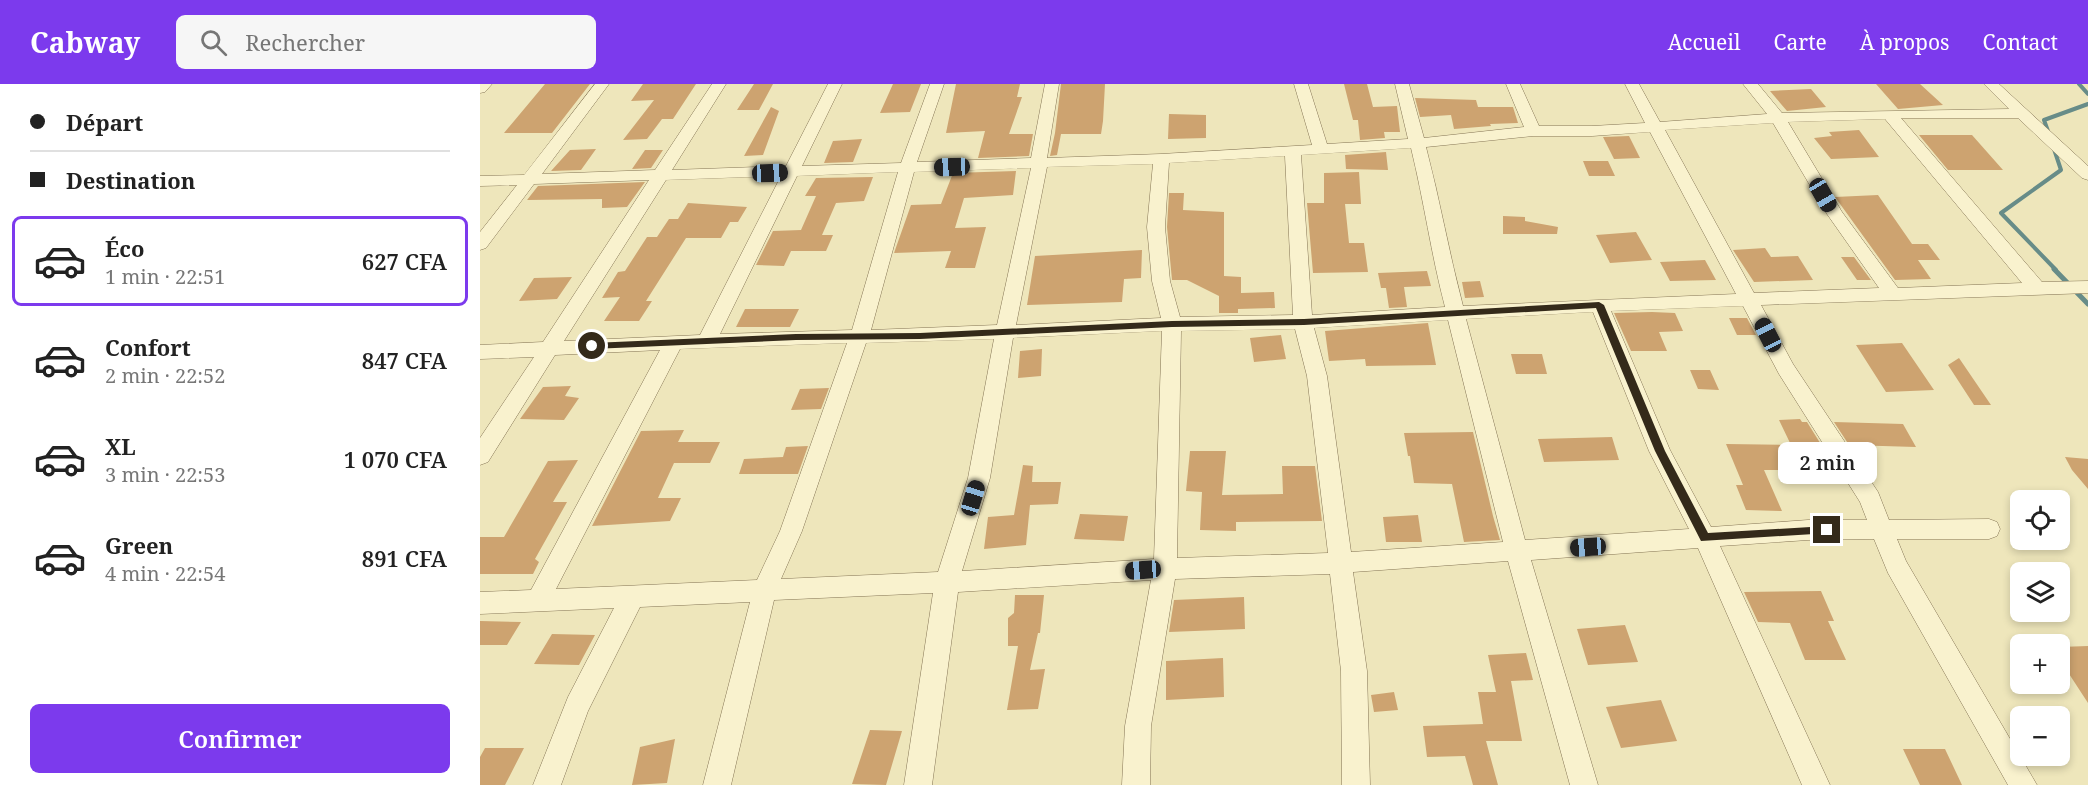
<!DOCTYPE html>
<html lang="fr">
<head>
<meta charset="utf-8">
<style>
  body { margin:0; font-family:"Noto Serif",serif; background:#f6f6f6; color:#222; height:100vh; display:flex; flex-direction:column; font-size:22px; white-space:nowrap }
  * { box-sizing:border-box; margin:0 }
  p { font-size:20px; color:#767676 }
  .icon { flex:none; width:33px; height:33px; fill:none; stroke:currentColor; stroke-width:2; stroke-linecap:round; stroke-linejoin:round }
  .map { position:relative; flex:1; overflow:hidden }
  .drawer { display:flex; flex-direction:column; background:#fff; width:480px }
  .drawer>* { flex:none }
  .top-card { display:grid; align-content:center; height:132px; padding:0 30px; background:#fff }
  .fabs { position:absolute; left:1530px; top:406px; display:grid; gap:12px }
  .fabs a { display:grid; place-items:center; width:60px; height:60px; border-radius:9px; background:#fff; box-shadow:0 3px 9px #0003; font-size:30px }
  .end { position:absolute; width:27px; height:27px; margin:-14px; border:8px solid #342a1a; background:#fff; box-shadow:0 0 0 3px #fff }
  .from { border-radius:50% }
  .bubble { position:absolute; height:42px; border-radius:9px; background:#fff; box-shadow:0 3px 9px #0003; font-size:20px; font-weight:600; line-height:42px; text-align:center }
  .car { position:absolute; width:18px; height:36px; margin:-18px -9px; border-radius:8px; box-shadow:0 0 4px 2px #0007; background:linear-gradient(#222 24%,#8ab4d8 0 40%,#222 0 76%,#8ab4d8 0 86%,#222 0) }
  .top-card b { display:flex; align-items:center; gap:21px; height:57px; font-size:22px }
  .top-card b+b { border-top:2px solid #e0e0e0 }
  .top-card i { width:15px; height:15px; background:#222 }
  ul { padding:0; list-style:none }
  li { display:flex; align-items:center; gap:18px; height:90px; margin:0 12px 9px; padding:0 18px; border:3px solid transparent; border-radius:9px }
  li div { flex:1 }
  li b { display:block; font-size:22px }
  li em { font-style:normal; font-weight:600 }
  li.selected { border-color:#7c3aed }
  li>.icon { width:54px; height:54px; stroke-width:1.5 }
  .button { display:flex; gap:12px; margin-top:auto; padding:12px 30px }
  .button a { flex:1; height:69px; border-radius:9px; background:#7c3aed; color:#fff; font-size:24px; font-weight:600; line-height:69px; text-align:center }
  header { display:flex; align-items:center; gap:36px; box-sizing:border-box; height:84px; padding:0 30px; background:#7c3aed; color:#fff }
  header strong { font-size:28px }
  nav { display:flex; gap:33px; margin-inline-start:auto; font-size:21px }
  .search { width:420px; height:54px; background:#f6f6f6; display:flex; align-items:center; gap:15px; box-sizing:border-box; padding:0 21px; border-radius:9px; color:#767676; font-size:22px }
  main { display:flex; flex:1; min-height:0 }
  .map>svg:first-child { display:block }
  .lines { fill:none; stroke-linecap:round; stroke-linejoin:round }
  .stream-far1 { stroke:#678c88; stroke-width:4 }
  .stream { stroke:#678c88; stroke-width:5 }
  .building { fill:#cda370 }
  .street-casing { stroke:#857555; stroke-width:1 }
  .street { fill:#f9f2ce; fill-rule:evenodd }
  .route { fill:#342a1a }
</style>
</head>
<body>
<header>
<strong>Cabway</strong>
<div class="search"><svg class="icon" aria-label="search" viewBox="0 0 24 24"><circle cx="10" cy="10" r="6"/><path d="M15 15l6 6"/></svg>Rechercher</div>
<nav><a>Accueil</a><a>Carte</a><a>À propos</a><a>Contact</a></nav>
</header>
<main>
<section class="drawer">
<div class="top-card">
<b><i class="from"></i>Départ</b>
<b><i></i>Destination</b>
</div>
<ul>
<li class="selected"><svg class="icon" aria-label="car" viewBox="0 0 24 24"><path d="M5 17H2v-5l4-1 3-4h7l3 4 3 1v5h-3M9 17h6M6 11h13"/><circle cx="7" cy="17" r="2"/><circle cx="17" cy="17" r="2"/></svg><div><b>Éco</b><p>1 min · 22:51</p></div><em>627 CFA</em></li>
<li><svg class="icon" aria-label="car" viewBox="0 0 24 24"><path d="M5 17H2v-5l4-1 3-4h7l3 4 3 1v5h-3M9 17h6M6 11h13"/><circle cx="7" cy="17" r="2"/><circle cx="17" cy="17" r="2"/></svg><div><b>Confort</b><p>2 min · 22:52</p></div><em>847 CFA</em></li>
<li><svg class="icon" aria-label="car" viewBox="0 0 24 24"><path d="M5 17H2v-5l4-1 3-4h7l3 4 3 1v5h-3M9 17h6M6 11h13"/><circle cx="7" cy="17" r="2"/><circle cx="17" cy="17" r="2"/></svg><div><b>XL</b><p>3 min · 22:53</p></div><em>1 070 CFA</em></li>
<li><svg class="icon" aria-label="car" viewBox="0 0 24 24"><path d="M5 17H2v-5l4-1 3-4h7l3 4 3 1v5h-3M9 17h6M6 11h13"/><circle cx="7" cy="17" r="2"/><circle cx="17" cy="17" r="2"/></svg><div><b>Green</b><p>4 min · 22:54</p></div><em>891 CFA</em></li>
</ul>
<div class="button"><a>Confirmer</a></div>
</section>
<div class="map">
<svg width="1608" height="701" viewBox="0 0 1608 701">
  <rect width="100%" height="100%" fill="#eee6bb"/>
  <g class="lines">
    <path class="stream-far1" d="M 1599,0 L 1608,10
      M 1569,50 L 1564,36 L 1608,20
      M 1573,62 L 1581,86 L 1521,129 L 1576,186"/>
    <path class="stream" d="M 1574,185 L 1608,220"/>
  </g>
  <path class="building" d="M 65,0 L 110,0 L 72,49 L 24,49 Z
    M 163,0 L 216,0 L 193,35 L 182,35 L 167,55 L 143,56 L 174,16 L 151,17 Z
    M 274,0 L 293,0 L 279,26 L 257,26 Z
    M 413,0 L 441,0 L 430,28 L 400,29 Z
    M 476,0 L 540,0 L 537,13 L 542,13 L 529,50 L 553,50 L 549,72 L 498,74 L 505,47 L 466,49 Z
    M 581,0 L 625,0 L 623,37 L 621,50 L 581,50 L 577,71 L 570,72 L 575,49 Z
    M 864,0 L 887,0 L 893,23 L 917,22 L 920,48 L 904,48 L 905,54 L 880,56 L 878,36 L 873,36 Z
    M 1396,0 L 1440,0 L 1463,21 L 1418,25 Z
    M 1331,5 L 1346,23 L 1307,27 L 1290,7 Z
    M 935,14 L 996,16 L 998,23 L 1033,23 L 1038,39 L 1010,40 L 1011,42 L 974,45 L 971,31 L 940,33 Z
    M 291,23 L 299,27 L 283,71 L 264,72 Z
    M 689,30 L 726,31 L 726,54 L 688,55 Z
    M 1379,46 L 1399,73 L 1351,75 L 1334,54 L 1352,52 L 1349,48 Z
    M 1439,51 L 1492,51 L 1523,86 L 1468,86 Z
    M 1149,52 L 1160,74 L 1134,75 L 1123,53 Z
    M 382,55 L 373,78 L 344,79 L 353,57 Z
    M 116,65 L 101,86 L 71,87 L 90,66 Z
    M 165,66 L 183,66 L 171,84 L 152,85 Z
    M 906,68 L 908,86 L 866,85 L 865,71 Z
    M 1103,77 L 1128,77 L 1135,92 L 1109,92 Z
    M 536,87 L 533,111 L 484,114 L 475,144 L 506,143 L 495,184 L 465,184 L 471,167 L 414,169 L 431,121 L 461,120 L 473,89 Z
    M 879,88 L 881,120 L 865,120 L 869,159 L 884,159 L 888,188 L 833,189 L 827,119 L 844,119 L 844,89 Z
    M 393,93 L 384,117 L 356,119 L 342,151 L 353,151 L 346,167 L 311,167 L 304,182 L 276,181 L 293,147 L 321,146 L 336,112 L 325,112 L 336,94 Z
    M 165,98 L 147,123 L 122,124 L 122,115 L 47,116 L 58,102 Z
    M 689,109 L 704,109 L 703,126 L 744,128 L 744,192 L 761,193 L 761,209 L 794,208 L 795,224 L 758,225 L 758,229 L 739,229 L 739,212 L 707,196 L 692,196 L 687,143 Z
    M 1398,111 L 1432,160 L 1448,160 L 1460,176 L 1438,176 L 1451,195 L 1415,196 L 1355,113 Z
    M 208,119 L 267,123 L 258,138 L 250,138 L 241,154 L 206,154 L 166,217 L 172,217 L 159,237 L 124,237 L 140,213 L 122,214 L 138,188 L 145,187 L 167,153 L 177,153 L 189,135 L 198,135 Z
    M 1023,132 L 1045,133 L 1045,137 L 1078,143 L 1077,150 L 1023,150 Z
    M 1156,148 L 1172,176 L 1130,179 L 1116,151 Z
    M 1285,164 L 1291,173 L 1318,172 L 1333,196 L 1274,198 L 1253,166 Z
    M 662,166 L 661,194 L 644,195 L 642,218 L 547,221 L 555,172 Z
    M 1361,173 L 1374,173 L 1391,196 L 1377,196 Z
    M 1225,176 L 1236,196 L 1190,197 L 1180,178 Z
    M 947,187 L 951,202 L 924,203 L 927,223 L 909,224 L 906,204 L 901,204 L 898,189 Z
    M 92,193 L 77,215 L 39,217 L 54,194 Z
    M 1000,197 L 1004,213 L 985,214 L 982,198 Z
    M 265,225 L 319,225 L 310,243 L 256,243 Z
    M 1172,228 L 1195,229 L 1203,247 L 1179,248 L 1187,267 L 1151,267 L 1134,229 Z
    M 1249,234 L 1267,234 L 1276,251 L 1257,251 Z
    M 948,239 L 956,281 L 886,282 L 885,275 L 849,277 L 845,247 Z
    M 801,251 L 806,275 L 774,278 L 770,254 Z
    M 1422,259 L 1454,306 L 1406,308 L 1376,261 Z
    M 562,265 L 561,292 L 538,294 L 540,267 Z
    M 1031,270 L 1062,270 L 1067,290 L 1036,290 Z
    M 1479,274 L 1511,321 L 1494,321 L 1468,281 Z
    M 1210,286 L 1230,286 L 1239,306 L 1218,305 Z
    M 91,302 L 85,312 L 99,314 L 84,336 L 40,335 L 63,303 Z
    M 349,304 L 341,325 L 311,326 L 320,305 Z
    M 1320,335 L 1322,338 L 1327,338 L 1357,386 L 1284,386 L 1302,427 L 1266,426 L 1256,401 L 1263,401 L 1246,360 L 1311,361 L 1299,336 Z
    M 1354,338 L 1423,340 L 1436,363 L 1369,361 Z
    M 204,346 L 198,358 L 240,358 L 230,379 L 194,379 L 178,414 L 201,414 L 190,437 L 112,442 L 161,347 Z
    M 993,348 L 1013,432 L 1020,456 L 984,458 L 972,400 L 934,399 L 930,372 L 928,372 L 924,349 Z
    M 1132,353 L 1139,376 L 1064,378 L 1058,355 Z
    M 328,362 L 318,390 L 259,390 L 264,375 L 303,373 L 306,363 Z
    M 710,367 L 746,367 L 742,411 L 803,410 L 802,382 L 835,382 L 842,437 L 756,438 L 756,447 L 720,446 L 722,408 L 706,407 Z
    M 1585,373 L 1608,375 L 1608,405 L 1592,386 Z
    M 98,376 L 73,418 L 87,418 L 55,475 L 59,478 L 53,490 L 0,490 L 0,453 L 24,453 L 68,377 Z
    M 543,381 L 553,382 L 552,398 L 581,398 L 578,420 L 550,421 L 546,461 L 504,465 L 508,433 L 534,431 Z
    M 600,430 L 648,432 L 644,457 L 594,455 Z
    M 938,431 L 942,458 L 906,458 L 903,433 Z
    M 1341,507 L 1354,537 L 1348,537 L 1366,576 L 1325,576 L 1310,539 L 1278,538 L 1264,508 Z
    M 535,511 L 564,511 L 560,549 L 558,549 L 550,586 L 565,585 L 558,625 L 527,626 L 538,562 L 528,562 L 528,534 L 534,529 Z
    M 764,513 L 765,545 L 689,548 L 694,516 Z
    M 0,537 L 41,538 L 27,561 L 0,561 Z
    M 1145,541 L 1158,578 L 1108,581 L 1097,545 Z
    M 72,550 L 115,551 L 99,581 L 54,580 Z
    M 1608,562 L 1608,619 L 1580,576 L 1580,563 Z
    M 1046,569 L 1053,596 L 1031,597 L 1042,657 L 1006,657 L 1018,701 L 993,701 L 985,672 L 947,673 L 943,642 L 1003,640 L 998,608 L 1016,608 L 1008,571 Z
    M 743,574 L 744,613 L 686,616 L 686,577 Z
    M 914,608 L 918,626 L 894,628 L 891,611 Z
    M 1181,616 L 1197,657 L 1141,664 L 1126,623 Z
    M 390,646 L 422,647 L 406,701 L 372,700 Z
    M 195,655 L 187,699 L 152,701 L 160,663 Z
    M 5,664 L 44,664 L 25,701 L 0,701 L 0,673 Z
    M 1423,665 L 1465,665 L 1482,701 L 1440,701 Z"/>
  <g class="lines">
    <g class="street-casing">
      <path id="street" d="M 0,0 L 12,0 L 5,8 L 0,9 Z
        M 115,0 L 129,0 L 62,90 L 175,86 L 232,0 L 246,0 L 192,86 L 306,82 L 348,0 L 362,0 L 322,82 L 421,79 L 450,0 L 464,0 L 437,78 L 551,74 L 565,0 L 579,0 L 567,74 L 681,70 L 832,61 L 814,0 L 828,0 L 847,60 L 928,55 L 915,0 L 929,0 L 944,54 L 1044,43 L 1026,0 L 1040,0 L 1059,42 L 1112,42 L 1165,39 L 1145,0 L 1159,0 L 1180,38 L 1287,30 L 1263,0 L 1278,0 L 1302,29 L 1529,25 L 1504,0 L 1519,0 L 1608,82 L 1608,96 L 1602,94 L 1538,34 L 1421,34 L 1562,198 L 1608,197 L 1608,209 L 1281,221 L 1313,280 L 1398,408 L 1409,436 L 1509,435 L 1517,438 L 1520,445 L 1517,452 L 1509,455 L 1417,455 L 1426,477 L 1557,701 L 1528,701 L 1408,489 L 1394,455 L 1328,456 L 1240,462 L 1350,701 L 1322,701 L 1218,464 L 1051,476 L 1118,701 L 1090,701 L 1028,477 L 873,488 L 887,587 L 890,701 L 862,701 L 861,587 L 850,490 L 695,495 L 671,642 L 670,701 L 642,701 L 645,642 L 671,496 L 478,508 L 452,701 L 424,701 L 453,509 L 294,516 L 251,701 L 223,701 L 270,518 L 160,523 L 108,627 L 81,701 L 53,701 L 88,613 L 134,524 L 0,530 L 0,508 L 51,506 L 180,266 L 75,271 L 8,378 L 0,381 L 0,354 L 54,273 L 0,275 L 0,261 L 63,258 L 169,96 L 54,100 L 6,164 L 0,166 L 0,148 L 37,101 L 0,102 L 0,92 L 44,91 ZM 1405,35 L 1542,199 L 1418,204 L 1362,128 L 1308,38 ZM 1293,39 L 1347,130 L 1399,204 L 1274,209 L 1185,46 ZM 1170,48 L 1256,210 L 983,222 C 969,169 960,116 946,63 L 1053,52 L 1112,52 ZM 931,64 C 944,117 951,170 965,223 L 832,231 L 821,71 ZM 805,72 L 813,231 L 700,233 L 690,197 L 685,143 L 689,79 ZM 673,80 L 667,143 L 672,197 L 681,234 L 536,241 L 567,83 ZM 551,84 L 517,241 L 391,246 L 434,88 ZM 418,88 L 372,246 L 240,250 L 317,92 ZM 301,92 L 220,251 L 84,257 L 186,96 ZM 1263,222 L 1299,290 L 1380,418 L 1387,436 L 1328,436 L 1231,443 L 1190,366 L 1131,227 ZM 1113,228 L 1169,367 L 1209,445 L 1045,456 L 986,235 ZM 968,236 L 1023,458 L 871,468 L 847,292 L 834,244 ZM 815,245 L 827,292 L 848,469 L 697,474 L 701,247 ZM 682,247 L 674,475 L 482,487 L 510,394 L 533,254 ZM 514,255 L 488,394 L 458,488 L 301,495 L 322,447 L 386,259 ZM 367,259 L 300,447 L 277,496 L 76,505 L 200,265 Z"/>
    </g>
    <use href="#street" class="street"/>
  </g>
  <path class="route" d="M 1119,218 L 1124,221 L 1185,367 L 1228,449 L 1347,442 L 1350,443 L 1350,449 L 1221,457 L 1175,367 L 1116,224 L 824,241 L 692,243 L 440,255 L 316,256 L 112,265 L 107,262 L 112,259 L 316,250 L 440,249 L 692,237 L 824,235 Z"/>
</svg>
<div class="fabs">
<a><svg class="icon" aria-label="locate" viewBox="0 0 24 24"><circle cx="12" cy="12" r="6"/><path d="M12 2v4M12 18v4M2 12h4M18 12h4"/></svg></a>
<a><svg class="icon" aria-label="layers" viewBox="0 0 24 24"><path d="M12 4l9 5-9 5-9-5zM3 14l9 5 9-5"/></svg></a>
<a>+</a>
<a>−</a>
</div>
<i class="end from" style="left:112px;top:262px"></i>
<i class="end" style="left:1347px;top:446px"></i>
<div class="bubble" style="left:1298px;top:358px;width:99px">2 min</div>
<i class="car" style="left:472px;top:83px;rotate:268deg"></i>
<i class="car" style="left:290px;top:89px;rotate:88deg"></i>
<i class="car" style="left:1343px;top:111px;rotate:150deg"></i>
<i class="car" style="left:1288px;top:251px;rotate:333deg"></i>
<i class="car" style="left:493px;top:414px;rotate:17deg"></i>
<i class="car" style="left:1108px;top:463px;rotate:266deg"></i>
<i class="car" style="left:663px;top:486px;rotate:266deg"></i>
</div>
</main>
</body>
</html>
